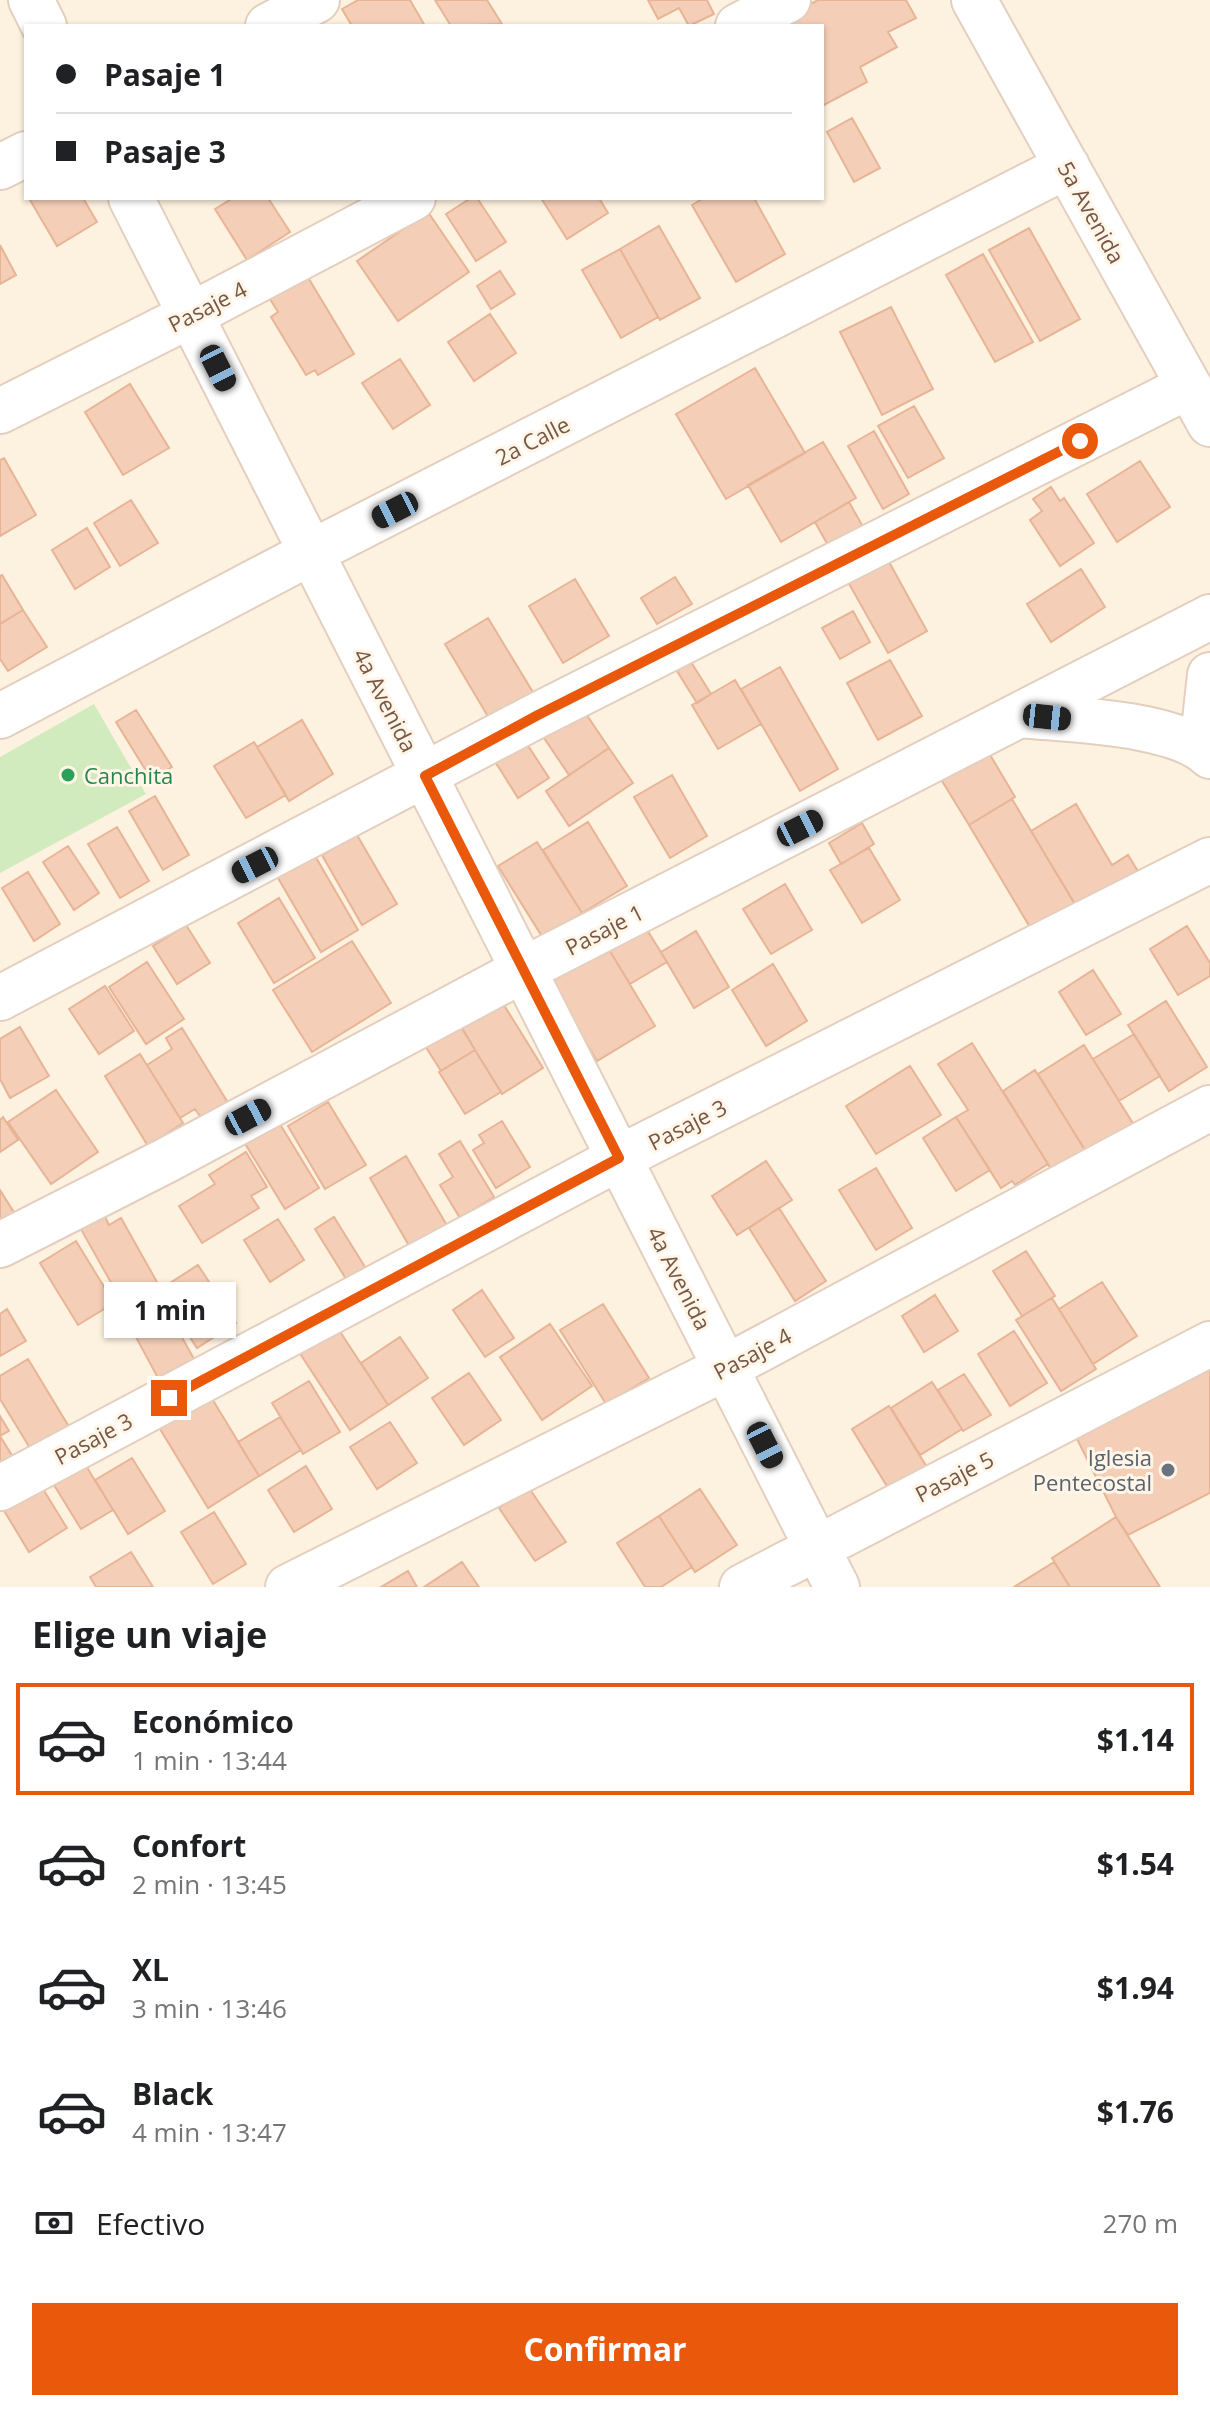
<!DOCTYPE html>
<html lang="es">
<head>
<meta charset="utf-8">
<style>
  body { margin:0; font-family:"Open Sans",sans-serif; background:#f6f6f6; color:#202124; height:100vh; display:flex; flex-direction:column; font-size:30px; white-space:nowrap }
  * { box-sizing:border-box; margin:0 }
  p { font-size:26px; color:#757577 }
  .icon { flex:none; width:44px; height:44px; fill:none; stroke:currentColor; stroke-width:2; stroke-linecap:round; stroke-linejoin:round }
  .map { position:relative; height:1587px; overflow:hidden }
  .sheet { display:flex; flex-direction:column; background:#fff; flex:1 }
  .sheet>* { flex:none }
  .banner { position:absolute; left:24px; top:24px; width:800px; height:176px; border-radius:0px; box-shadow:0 2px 6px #0004; display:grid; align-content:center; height:176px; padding:0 32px; background:#fff }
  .end { position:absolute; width:36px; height:36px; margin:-18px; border:10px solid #ea580c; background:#fff; box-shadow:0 0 0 4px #fff }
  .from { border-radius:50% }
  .bubble { position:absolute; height:56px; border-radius:0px; background:#fff; box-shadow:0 2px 6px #0004; font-size:26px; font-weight:700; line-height:56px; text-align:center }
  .car { position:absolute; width:24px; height:48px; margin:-24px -12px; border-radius:10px; box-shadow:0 0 6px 2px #0007; background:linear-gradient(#222 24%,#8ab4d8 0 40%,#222 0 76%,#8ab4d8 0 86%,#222 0) }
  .banner b { display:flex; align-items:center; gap:28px; height:76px; font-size:30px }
  .banner b+b { border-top:2px solid #e0e0e0 }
  .banner i { width:20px; height:20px; background:#202124 }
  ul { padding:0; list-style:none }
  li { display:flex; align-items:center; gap:24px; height:112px; margin:0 16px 12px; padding:0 16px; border:4px solid transparent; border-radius:0px }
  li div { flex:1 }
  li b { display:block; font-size:30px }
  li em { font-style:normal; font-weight:700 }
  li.selected { border-color:#ea580c }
  li>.icon { width:72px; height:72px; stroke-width:1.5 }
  h2 { padding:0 32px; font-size:36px; line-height:96px }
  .pay { display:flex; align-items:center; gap:20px; height:88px; padding:0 32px; font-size:30px }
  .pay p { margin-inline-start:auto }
  .action { display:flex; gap:16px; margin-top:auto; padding:16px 32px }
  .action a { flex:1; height:92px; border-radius:0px; background:#ea580c; color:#fff; font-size:32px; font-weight:700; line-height:92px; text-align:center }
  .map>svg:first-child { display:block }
  .green { fill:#d1ebbe }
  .building { fill:#f4ceb7; stroke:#e8b496; stroke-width:2 }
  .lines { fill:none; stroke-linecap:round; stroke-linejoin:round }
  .street-casing { stroke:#e4cfbf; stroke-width:48 }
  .street { stroke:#fff; stroke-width:44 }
  .route { stroke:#ea580c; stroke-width:10 }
  .leisure-dot { fill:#2e9e5b; stroke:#fff6e8; stroke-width:3 }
  .worship-dot { fill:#6b7280; stroke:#fff6e8; stroke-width:3 }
  .labels { text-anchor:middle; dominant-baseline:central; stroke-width:6; stroke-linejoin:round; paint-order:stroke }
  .street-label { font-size:22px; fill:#765646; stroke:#fff6e8 }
  .leisure-label { font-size:22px; fill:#27864d; stroke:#fff6e8; text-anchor:start }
  .worship-label { font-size:22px; fill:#5b616d; stroke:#fff6e8; text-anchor:end }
</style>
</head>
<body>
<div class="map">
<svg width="1210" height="1587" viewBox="0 0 1210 1587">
  <rect width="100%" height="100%" fill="#fdf2e0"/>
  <path class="green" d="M 94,704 L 146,794 L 0,873 L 0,757 Z"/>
  <path class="building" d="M 358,0 L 410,0 L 425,26 L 352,26 L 342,9 Z
    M 435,0 L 487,0 L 502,24 L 451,26 Z
    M 648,0 L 707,0 L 714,14 L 689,26 L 679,8 L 658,19 Z
    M 818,0 L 906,0 L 916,18 L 888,32 L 897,47 L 860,67 L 867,82 L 822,106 L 822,26 L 770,26 Z
    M 852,118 L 880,168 L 854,182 L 827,132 Z
    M 34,198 L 83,198 L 97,222 L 57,246 L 30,200 Z
    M 233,198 L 268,198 L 290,232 L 247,260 L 215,209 Z
    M 471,198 L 477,198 L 506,242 L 476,261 L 446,214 Z
    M 541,198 L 599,198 L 608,213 L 567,239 Z
    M 704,198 L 754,198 L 785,254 L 736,282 L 692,205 Z
    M 428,212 L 469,272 L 398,321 L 357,261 Z
    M 659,226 L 700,298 L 660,320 L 620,249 Z
    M 1029,228 L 1080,319 L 1040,341 L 989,250 Z
    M 0,245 L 16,275 L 0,284 Z
    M 620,249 L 658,317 L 621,338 L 582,270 Z
    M 983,254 L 1033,342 L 995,362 L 946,275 Z
    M 303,269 L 354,354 L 318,375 L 315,370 L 306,375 L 271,317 L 278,312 L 265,291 Z
    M 500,271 L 515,294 L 491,309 L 477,286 Z
    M 891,307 L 933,389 L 882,415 L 840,332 Z
    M 490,314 L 516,353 L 474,381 L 448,342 Z
    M 400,359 L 430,405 L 393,429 L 362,383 Z
    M 755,368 L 805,453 L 726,499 L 676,414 Z
    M 130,384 L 169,448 L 123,475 L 85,412 Z
    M 914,406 L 944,458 L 908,478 L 878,426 Z
    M 874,431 L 909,494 L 883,509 L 848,446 Z
    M 823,442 L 856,498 L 781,542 L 748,485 Z
    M 4,458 L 36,515 L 0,536 L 0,460 Z
    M 1140,461 L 1170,507 L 1117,542 L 1087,494 Z
    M 1051,487 L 1060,501 L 1064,498 L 1094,543 L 1060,566 L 1030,520 L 1042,511 L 1033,499 Z
    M 131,500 L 158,543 L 120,566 L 94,523 Z
    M 849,502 L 867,534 L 833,554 L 815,522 Z
    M 87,528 L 110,567 L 75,589 L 52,550 Z
    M 888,560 L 927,631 L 888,653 L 848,582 Z
    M 1081,569 L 1105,607 L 1051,642 L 1027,604 Z
    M 2,575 L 23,610 L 0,624 L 0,576 Z
    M 675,577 L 692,604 L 657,624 L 641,598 Z
    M 575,579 L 609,636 L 563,663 L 529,606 Z
    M 23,610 L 47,647 L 8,671 L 0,659 L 0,624 Z
    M 853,611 L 870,642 L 840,659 L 822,628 Z
    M 488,618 L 534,694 L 490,720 L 445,644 Z
    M 890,660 L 922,716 L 878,740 L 847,683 Z
    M 691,662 L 711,694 L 697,703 L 677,671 Z
    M 780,667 L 838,769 L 800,791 L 741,689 Z
    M 735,680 L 761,724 L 718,749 L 692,705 Z
    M 136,710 L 172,767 L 151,779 L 116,722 Z
    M 584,711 L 609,748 L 569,775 L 544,738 Z
    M 302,720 L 333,774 L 289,801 L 257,747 Z
    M 254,742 L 286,795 L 246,818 L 214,766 Z
    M 527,744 L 549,778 L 518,798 L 496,763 Z
    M 609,748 L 633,783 L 569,826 L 546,791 Z
    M 986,748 L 1015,797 L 969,825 L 939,776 Z
    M 672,775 L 707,836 L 670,858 L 634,797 Z
    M 155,796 L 189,855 L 163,870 L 129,811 Z
    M 1012,799 L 1077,908 L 1034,934 L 969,825 Z
    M 1076,804 L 1112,865 L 1128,855 L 1142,878 L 1081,914 L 1031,831 Z
    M 588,822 L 627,886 L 582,913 L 543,850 Z
    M 862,823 L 874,844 L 841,864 L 829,843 Z
    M 117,827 L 149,881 L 120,898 L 88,844 Z
    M 357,835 L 397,904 L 362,925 L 322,855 Z
    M 537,842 L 582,913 L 543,938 L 498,866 Z
    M 68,846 L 99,893 L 74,910 L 43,862 Z
    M 869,848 L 900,900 L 862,923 L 830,870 Z
    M 311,849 L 358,930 L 321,952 L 274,871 Z
    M 28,872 L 60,924 L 34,941 L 2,888 Z
    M 785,884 L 812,930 L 771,954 L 743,909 Z
    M 279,898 L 315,958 L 274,983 L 238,923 Z
    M 186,925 L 210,963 L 177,984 L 153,946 Z
    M 644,925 L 667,962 L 630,984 L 608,948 Z
    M 1187,926 L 1210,963 L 1210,976 L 1178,995 L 1150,949 Z
    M 696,931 L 729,987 L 694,1008 L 661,952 Z
    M 352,941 L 391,1003 L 312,1052 L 273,990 Z
    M 608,948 L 655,1026 L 597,1061 L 550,982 Z
    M 147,962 L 184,1019 L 146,1044 L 109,987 Z
    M 773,964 L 807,1021 L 766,1046 L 732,990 Z
    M 1093,970 L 1121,1014 L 1086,1035 L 1059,992 Z
    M 105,986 L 134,1031 L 99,1054 L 69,1009 Z
    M 499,997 L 543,1068 L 502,1094 L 458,1022 Z
    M 1166,1001 L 1207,1067 L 1169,1091 L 1128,1025 Z
    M 457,1019 L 475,1050 L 441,1071 L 422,1041 Z
    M 20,1027 L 49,1076 L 10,1098 L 0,1079 L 0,1039 Z
    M 182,1028 L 230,1106 L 204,1122 L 195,1109 L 180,1118 L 147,1065 L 172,1049 L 166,1038 Z
    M 1134,1034 L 1160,1076 L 1119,1101 L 1093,1059 Z
    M 972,1043 L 1048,1164 L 1015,1185 L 1012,1181 L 1001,1188 L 956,1117 L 968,1110 L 938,1064 Z
    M 1084,1045 L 1134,1125 L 1088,1155 L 1038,1074 Z
    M 475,1050 L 501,1092 L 465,1114 L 439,1072 Z
    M 140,1054 L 183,1123 L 148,1146 L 105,1076 Z
    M 910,1066 L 941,1115 L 876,1154 L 846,1106 Z
    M 1035,1070 L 1087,1153 L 1054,1174 L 1003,1091 Z
    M 56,1090 L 98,1152 L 51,1184 L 8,1122 Z
    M 328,1102 L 366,1165 L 325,1189 L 288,1126 Z
    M 275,1116 L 319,1188 L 285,1209 L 241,1137 Z
    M 3,1117 L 18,1140 L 0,1152 L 0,1120 Z
    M 956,1117 L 990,1170 L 956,1191 L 923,1138 Z
    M 502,1121 L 530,1167 L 496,1188 L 473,1150 L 484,1143 L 479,1135 Z
    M 460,1141 L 494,1197 L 460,1218 L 440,1185 L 453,1177 L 439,1154 Z
    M 246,1152 L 267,1187 L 251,1196 L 259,1208 L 202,1243 L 179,1206 L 215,1184 L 209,1175 Z
    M 406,1156 L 452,1234 L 415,1256 L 370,1178 Z
    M 766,1161 L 792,1200 L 737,1235 L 712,1196 Z
    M 876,1168 L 912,1228 L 876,1250 L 839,1190 Z
    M 0,1190 L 15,1214 L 0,1223 Z
    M 779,1208 L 826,1281 L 795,1301 L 749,1228 Z
    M 102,1211 L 109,1225 L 121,1218 L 157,1282 L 122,1302 L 78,1224 Z
    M 334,1217 L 370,1275 L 351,1287 L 315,1229 Z
    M 278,1219 L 304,1260 L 270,1282 L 244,1240 Z
    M 76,1241 L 114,1303 L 78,1325 L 40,1263 Z
    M 1026,1251 L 1055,1296 L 1022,1316 L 993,1271 Z
    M 198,1265 L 236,1323 L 197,1348 L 159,1290 Z
    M 1102,1282 L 1137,1336 L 1093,1364 L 1059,1309 Z
    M 153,1285 L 194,1359 L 158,1378 L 118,1304 Z
    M 482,1290 L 514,1338 L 485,1357 L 453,1310 Z
    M 935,1295 L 958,1331 L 924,1352 L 902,1316 Z
    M 1052,1298 L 1096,1369 L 1061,1391 L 1016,1320 Z
    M 603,1304 L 649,1378 L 606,1404 L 560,1330 Z
    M 7,1309 L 26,1341 L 0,1356 L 0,1314 Z
    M 550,1324 L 592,1386 L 542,1420 L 500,1357 Z
    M 337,1327 L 388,1405 L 350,1430 L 299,1352 Z
    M 1014,1331 L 1047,1383 L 1010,1406 L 978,1354 Z
    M 400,1337 L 428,1378 L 388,1405 L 361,1363 Z
    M 28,1359 L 71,1430 L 33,1453 L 0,1399 L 0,1376 Z
    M 1210,1367 L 1210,1493 L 1128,1535 L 1116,1517 L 1076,1437 Z
    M 469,1373 L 501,1420 L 464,1445 L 432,1398 Z
    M 964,1374 L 991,1415 L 963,1431 L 938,1390 Z
    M 309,1381 L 340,1432 L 303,1454 L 272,1403 Z
    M 932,1382 L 962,1429 L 920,1455 L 891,1408 Z
    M 208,1392 L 259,1476 L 208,1508 L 157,1424 Z
    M 889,1406 L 930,1472 L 893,1496 L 852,1429 Z
    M 0,1416 L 9,1431 L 0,1436 L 16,1462 L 0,1471 Z
    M 280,1417 L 301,1450 L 259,1476 L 238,1442 Z
    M 390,1422 L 417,1463 L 377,1489 L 350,1447 Z
    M 132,1458 L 165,1511 L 128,1534 L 95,1480 Z
    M 83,1461 L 113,1510 L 81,1529 L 51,1480 Z
    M 306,1466 L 332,1509 L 294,1532 L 268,1490 Z
    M 38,1481 L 67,1528 L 29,1552 L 0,1504 Z
    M 529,1488 L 566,1542 L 535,1561 L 499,1508 Z
    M 700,1489 L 737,1545 L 695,1572 L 659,1516 Z
    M 214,1512 L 246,1564 L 213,1584 L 181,1532 Z
    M 659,1516 L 692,1567 L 661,1587 L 645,1587 L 617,1543 Z
    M 1116,1517 L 1160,1587 L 1070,1587 L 1052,1558 Z
    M 131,1552 L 153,1587 L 96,1587 L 90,1577 Z
    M 462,1562 L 479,1587 L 424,1587 Z
    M 1054,1562 L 1070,1587 L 1014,1587 Z
    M 408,1571 L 417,1587 L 381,1587 Z"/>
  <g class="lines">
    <g class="street-casing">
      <path id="street" d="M 31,0 L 44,26
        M 974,0 L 1210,424
        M 268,26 L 317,0
        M 738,26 L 788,0
        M 0,167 L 26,154
        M 131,198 L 837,1587
        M 0,411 L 191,315 L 413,198
        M 1021,715 C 1070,720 1175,722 1210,756
        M 0,716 L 312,552 L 1067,166
        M 1202,748 L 1210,675
        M 0,998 L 538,715 L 1189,386
        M 0,1245 L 165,1161 L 523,970 L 1210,617
        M 0,1488 L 619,1158 L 1210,860
        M 288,1587 L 725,1368 L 1210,1108
        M 742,1587 L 1210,1344"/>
    </g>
    <use href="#street" class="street"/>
  </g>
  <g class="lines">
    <path class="route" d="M 169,1398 L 619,1158 L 425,776 L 538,715 L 1080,441"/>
  </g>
  <circle class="leisure-dot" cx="68" cy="775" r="8"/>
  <circle class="worship-dot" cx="1168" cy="1470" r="8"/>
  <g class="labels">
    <g class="street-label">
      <text transform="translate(1092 212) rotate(61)">5a Avenida</text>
      <text transform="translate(207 306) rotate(-27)">Pasaje 4</text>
      <text transform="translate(532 440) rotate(-27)">2a Calle</text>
      <text transform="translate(386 700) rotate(63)">4a Avenida</text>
      <text transform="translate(604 929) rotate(-27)">Pasaje 1</text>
      <text transform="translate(687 1124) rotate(-27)">Pasaje 3</text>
      <text transform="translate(680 1278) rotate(63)">4a Avenida</text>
      <text transform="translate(752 1353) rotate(-28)">Pasaje 4</text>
      <text transform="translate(93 1438) rotate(-28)">Pasaje 3</text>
      <text transform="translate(954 1476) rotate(-27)">Pasaje 5</text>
    </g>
    <g class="leisure-label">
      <text x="84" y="775">Canchita</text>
    </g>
    <g class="worship-label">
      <text x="1152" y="1457">Iglesia<tspan x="1152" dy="25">Pentecostal</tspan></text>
    </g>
  </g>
</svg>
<i class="end from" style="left:1080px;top:441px"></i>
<i class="end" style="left:169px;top:1398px"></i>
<div class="bubble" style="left:104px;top:1282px;width:132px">1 min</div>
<i class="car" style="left:218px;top:368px;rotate:153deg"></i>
<i class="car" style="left:395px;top:510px;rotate:243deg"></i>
<i class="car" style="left:1047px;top:717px;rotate:96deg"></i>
<i class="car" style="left:800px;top:828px;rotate:63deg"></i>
<i class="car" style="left:255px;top:865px;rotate:243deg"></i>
<i class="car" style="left:248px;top:1117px;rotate:62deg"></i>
<i class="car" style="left:765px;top:1445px;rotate:153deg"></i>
<div class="banner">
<b><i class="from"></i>Pasaje 1</b>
<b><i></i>Pasaje 3</b>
</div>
</div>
<section class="sheet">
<h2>Elige un viaje</h2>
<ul>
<li class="selected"><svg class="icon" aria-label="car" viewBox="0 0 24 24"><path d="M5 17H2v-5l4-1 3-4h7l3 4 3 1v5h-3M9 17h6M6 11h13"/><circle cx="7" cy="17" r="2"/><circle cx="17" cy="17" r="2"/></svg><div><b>Económico</b><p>1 min · 13:44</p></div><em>$1.14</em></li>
<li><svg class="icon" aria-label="car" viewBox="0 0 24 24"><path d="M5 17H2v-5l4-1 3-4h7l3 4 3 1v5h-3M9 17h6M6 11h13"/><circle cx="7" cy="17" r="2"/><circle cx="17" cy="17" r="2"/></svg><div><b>Confort</b><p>2 min · 13:45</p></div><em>$1.54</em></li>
<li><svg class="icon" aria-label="car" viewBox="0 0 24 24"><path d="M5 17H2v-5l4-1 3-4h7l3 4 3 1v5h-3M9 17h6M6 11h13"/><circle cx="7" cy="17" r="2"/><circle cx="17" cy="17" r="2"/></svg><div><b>XL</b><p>3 min · 13:46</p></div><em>$1.94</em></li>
<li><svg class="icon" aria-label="car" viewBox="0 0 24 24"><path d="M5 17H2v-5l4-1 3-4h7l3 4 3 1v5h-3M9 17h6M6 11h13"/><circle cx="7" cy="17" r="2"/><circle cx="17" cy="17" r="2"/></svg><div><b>Black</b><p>4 min · 13:47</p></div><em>$1.76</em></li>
</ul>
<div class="pay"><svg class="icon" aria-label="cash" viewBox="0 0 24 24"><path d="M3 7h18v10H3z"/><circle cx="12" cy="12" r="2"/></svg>Efectivo<p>270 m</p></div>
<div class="action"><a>Confirmar</a></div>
</section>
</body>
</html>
